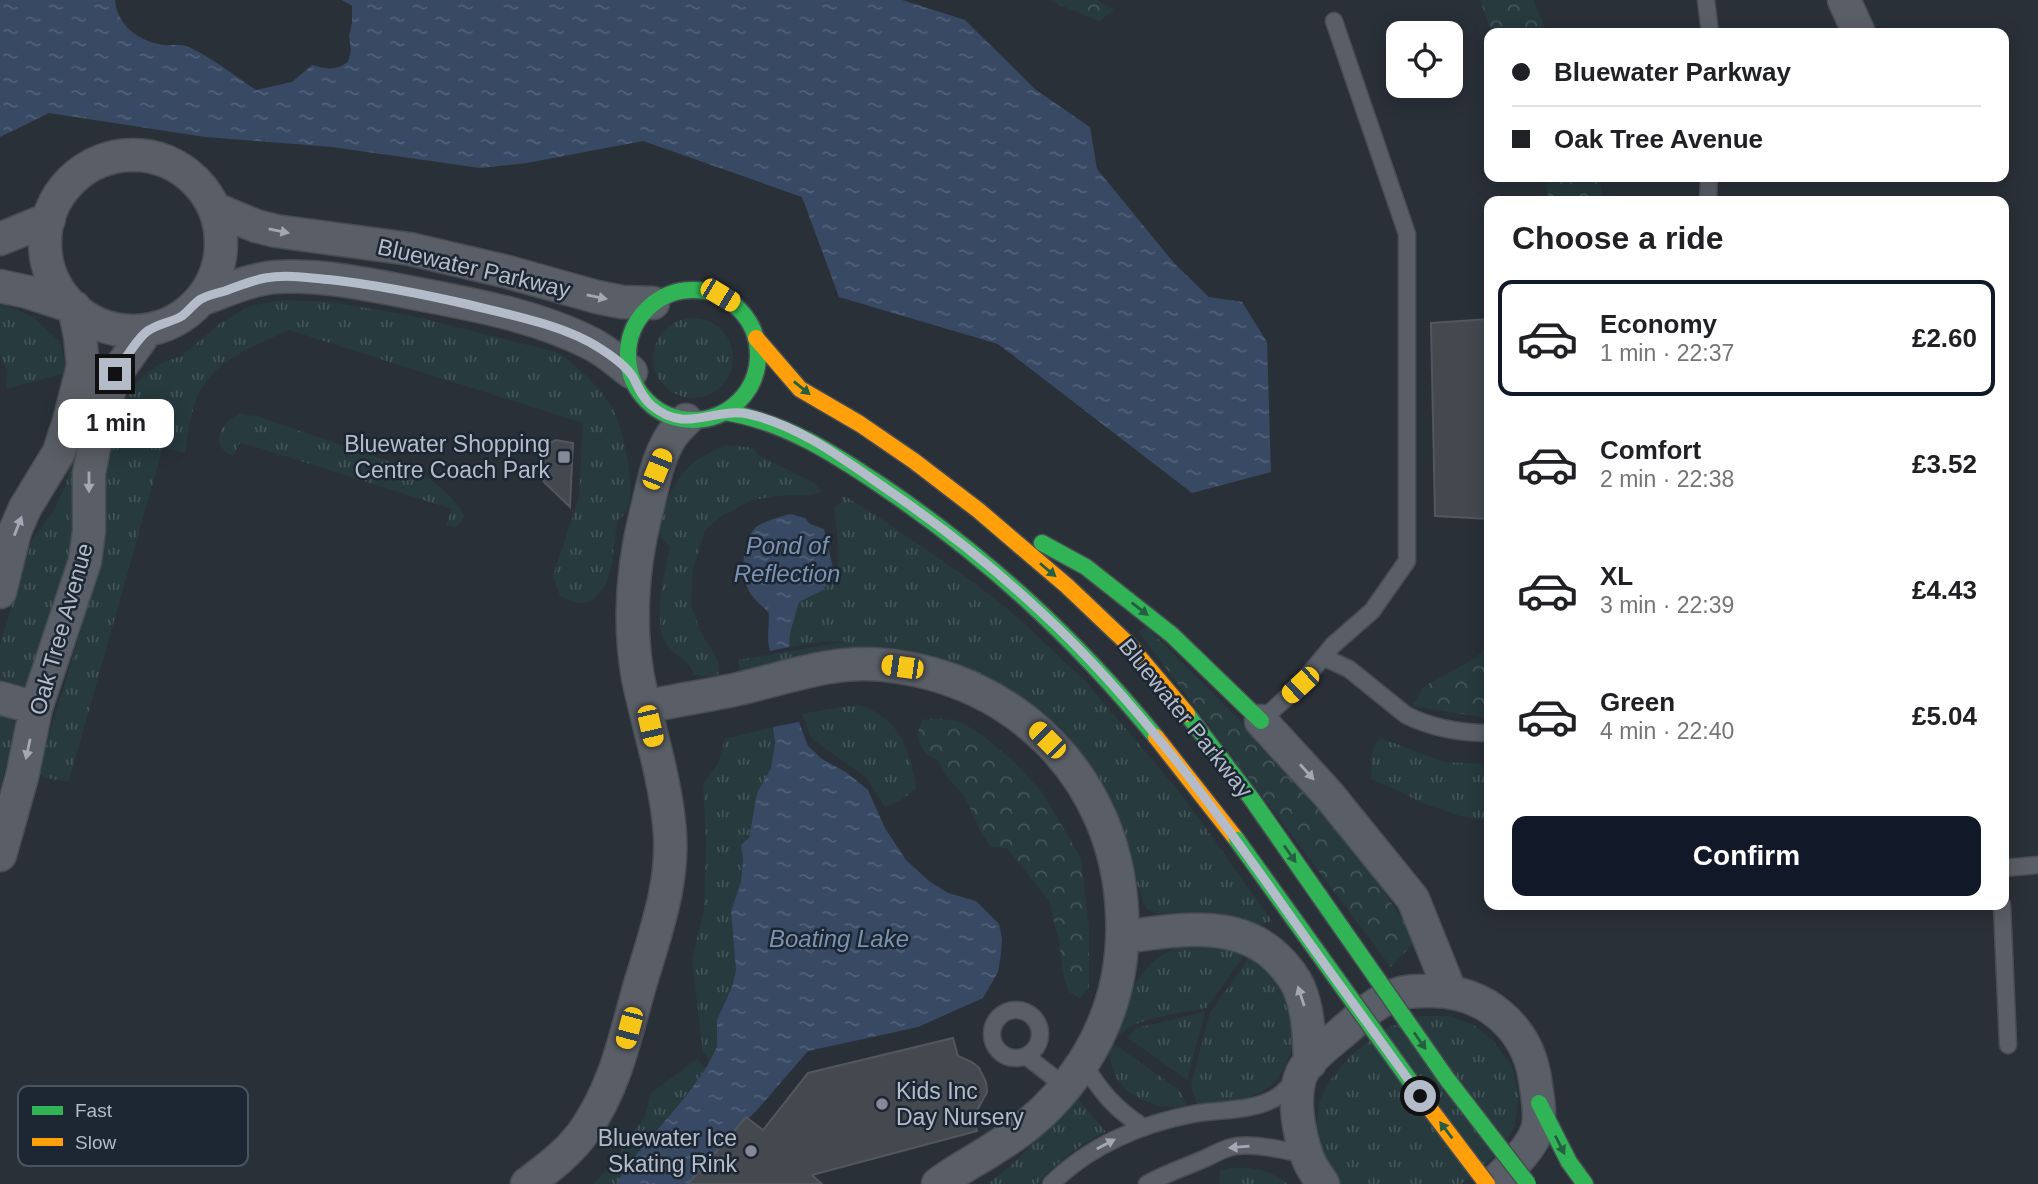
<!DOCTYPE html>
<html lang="en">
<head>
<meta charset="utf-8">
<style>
  body { margin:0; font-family:Helvetica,sans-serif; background:#f2f2f2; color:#202124; height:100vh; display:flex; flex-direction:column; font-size:26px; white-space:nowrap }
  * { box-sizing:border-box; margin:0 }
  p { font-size:23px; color:#757577 }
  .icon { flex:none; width:38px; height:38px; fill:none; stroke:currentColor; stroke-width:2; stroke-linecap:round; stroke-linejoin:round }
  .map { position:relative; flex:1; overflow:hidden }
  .sheet { position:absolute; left:1484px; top:196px; width:525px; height:714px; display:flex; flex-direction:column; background:#fff; border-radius:14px; box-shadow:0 4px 18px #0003 }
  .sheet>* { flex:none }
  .hud { position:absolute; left:1484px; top:28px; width:525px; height:154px; border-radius:14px; box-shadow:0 4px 18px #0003; display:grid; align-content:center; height:154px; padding:0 28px; background:#fff }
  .buttons { position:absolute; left:1386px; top:21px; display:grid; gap:14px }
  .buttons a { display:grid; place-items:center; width:77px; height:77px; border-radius:14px; background:#fff; box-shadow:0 4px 18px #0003; font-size:35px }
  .end { position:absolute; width:32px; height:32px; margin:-16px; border:9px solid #b4bcc9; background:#111; box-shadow:0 0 0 4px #111 }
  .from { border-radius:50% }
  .bubble { position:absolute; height:49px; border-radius:14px; background:#fff; box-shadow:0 4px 18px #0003; font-size:23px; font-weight:700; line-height:49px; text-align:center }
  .car { position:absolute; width:21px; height:42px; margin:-21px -10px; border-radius:9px; box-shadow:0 0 5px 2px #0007; background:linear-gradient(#f5c518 24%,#345 0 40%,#f5c518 0 76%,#345 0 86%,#f5c518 0) }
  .hud b { display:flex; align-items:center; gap:24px; height:66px; font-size:26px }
  .hud b+b { border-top:2px solid #e0e0e0 }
  .hud i { width:18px; height:18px; background:#202124 }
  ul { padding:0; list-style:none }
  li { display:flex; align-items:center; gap:21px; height:116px; margin:0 14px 10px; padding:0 14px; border:4px solid transparent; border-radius:14px }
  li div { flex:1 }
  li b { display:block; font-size:26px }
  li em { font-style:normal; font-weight:700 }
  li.current { border-color:#111827 }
  li>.icon { width:63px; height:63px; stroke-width:1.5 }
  h2 { padding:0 28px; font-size:32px; line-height:84px }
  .primary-button { display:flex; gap:14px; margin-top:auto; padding:14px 28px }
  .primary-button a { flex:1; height:80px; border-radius:14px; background:#111827; color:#fff; font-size:28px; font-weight:700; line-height:80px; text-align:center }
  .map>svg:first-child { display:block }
  .grass { fill:url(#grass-tufts) }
  .forest { fill:url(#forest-crowns) }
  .water { fill:url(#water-ripples) }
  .building { fill:#444950; stroke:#52575f; stroke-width:2 }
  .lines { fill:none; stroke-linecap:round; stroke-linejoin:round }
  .lane-casing { stroke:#484c53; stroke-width:19 }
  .street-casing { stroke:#484c53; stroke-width:35 }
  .fast-casing { stroke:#484c53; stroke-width:19 }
  .slow-casing { stroke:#484c53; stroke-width:19 }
  .lane { stroke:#5a5e66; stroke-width:16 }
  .street { stroke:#5a5e66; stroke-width:32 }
  .fast { stroke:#30b455; stroke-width:16 }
  .slow { stroke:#ff9f0a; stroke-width:16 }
  .fast-bridge-casing { stroke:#484c53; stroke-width:19; stroke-linecap:butt }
  .slow-bridge-casing { stroke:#484c53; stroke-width:19; stroke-linecap:butt }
  .fast-bridge { stroke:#30b455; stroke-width:16 }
  .slow-bridge { stroke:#ff9f0a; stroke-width:16 }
  .oneway { fill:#a2a9b5 }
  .oneway2 { fill:#255f41 }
  .route { stroke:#b4bcc9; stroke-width:9 }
  .poi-dot { fill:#848b96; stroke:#1d2633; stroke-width:2.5 }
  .labels { text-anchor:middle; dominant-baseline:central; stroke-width:5; stroke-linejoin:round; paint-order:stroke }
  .street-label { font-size:23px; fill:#b4bcc9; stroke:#1d2633 }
  .poi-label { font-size:23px; fill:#b4bcc9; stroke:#1d2633; text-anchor:end }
  .water-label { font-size:24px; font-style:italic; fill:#7c92b1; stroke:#1d2633 }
  .key { fill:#1d2633; stroke:#4a5360; stroke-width:2 }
  .key-label { font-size:19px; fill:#b4bcc9 }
</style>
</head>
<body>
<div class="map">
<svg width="2038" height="1184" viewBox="0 0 2038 1184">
  <defs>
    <pattern id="grass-tufts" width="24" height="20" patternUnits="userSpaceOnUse" patternTransform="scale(1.75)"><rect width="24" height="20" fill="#273a3e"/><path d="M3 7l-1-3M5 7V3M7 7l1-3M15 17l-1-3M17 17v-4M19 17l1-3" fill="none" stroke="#445559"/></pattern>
    <pattern id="forest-crowns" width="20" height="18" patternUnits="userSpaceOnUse" patternTransform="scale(1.75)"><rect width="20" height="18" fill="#273a3e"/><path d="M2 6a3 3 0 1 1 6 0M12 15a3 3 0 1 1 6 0" fill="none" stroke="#445559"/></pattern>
    <pattern id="water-ripples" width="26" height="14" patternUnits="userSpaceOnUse" patternTransform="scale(1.75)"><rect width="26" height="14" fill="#384963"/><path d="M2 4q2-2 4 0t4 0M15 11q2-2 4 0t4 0" fill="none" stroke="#526178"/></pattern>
  </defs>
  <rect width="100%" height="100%" fill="#2a3038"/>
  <path class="grass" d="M 283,300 L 331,302 L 413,316 L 556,352 C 577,365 601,388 613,409 C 623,429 639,495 625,513 C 623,516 620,518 617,521 L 612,564 L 606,585 L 590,602 L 576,603 L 560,596 L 553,576 L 579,497 L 583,423 L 289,330 C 255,346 210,361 196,400 C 190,417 188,436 185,453 L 163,447 L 69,781 C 57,780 48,780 38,773 L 102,559 L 102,492 L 110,445 L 121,405 L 138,381 L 159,364 L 181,356 L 222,322 L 250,306 Z
    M 5,305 L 33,317 L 59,341 L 68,372 L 6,389 L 7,370 L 0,354 L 0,306 Z
    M653 358a40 40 0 1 1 80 0a40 40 0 1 1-80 0Z
    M 238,414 L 256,416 L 420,472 C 435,483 456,498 464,516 L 461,522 L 455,527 L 446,525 L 452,509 L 253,446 L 240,443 L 232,456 C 209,443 220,425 238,414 Z
    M 86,423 L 75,485 L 71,512 L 71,546 L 37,671 L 27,700 L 0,691 L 0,645 L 32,540 L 54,510 L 66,483 L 76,444 Z
    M 726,445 L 754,448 L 758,455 L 814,483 L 822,492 L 810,495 L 787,495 L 752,500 L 722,516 L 705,530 L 693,569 L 691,604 L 700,631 L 719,663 L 718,678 L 694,675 C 690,659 672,655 665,642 C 653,619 665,571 670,547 L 659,534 C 662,506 676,473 700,458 C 708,453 717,449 726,445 Z
    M 843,495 L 880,518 L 973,582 L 1015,615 L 1086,682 L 1182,795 L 1272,921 L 1259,925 L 1257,928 L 1236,918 L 1155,913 L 1147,909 L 1143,902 L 1118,818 L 1069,742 L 1014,693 L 946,660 L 880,649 L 825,653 L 740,671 L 738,660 L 849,641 L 820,642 L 789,647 C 788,632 793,616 799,602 L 826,588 L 838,572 L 837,528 L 834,509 L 841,502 Z
    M 859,705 C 890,715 905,736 912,767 C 913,774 916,782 916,789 L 901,800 L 885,807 L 866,777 L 812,739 L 802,714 L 835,708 Z
    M 0,710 L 13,718 L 15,727 L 0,789 Z
    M 773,727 L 775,743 L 771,768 L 757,793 L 749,838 L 741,845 L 743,860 L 741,882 L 731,911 L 736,970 L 732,987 L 718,1020 L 717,1047 L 709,1061 L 703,1051 L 692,960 L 704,909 L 706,843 L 703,783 L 718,764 L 725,739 Z
    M 1381,738 L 1444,762 L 1489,764 L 1489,823 L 1483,820 L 1460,816 L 1420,802 L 1395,789 L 1371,779 C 1372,766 1369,747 1381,738 Z
    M 1192,943 L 1242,949 L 1242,959 L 1206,1008 C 1186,1012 1131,1019 1121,1034 L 1115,1032 C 1130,990 1143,954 1192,943 Z
    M 1251,955 C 1265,965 1281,978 1287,995 C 1300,1028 1294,1073 1261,1092 C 1241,1103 1219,1102 1197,1104 L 1191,1085 L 1210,1013 Z
    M 1205,1012 L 1187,1080 L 1128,1038 L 1136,1028 Z
    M 1421,1016 L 1448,1016 L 1475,1026 L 1494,1042 L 1512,1066 L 1519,1097 L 1514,1128 L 1496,1154 L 1461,1184 L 1341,1184 L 1323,1157 L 1317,1125 L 1319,1101 L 1331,1079 L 1352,1054 L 1387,1028 Z
    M 1111,1042 L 1179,1090 L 1187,1106 C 1148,1112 1102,1087 1111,1042 Z
    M 697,1059 L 706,1068 C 678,1108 643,1143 616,1184 L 593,1184 L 608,1169 L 645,1116 L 651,1093 Z
    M 1076,1097 L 1106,1132 C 1079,1144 1057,1162 1037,1184 L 988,1184 L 1015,1162 Z
    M 1233,1168 C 1254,1167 1270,1170 1287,1184 L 1219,1184 L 1220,1171 Z"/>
  <path class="forest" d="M 1048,0 L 1097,0 L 1114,10 L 1099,21 Z
    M 1480,0 L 1533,0 L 1547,33 L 1492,33 Z
    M 1544,177 L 1599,177 L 1603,201 L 1549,201 Z
    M 1147,627 L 1334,816 L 1416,940 L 1391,967 L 1138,631 Z
    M 1489,646 L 1489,714 L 1487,718 L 1413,706 L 1423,687 L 1474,659 Z
    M 936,718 L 958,721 L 978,732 L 1011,759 L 1042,792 L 1081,858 L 1089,930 L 1089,988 L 1080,998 L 1069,992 L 1063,973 L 1059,941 L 1049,901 L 1007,848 L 991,847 L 982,834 L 964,795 L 946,776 L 938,760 L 926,755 L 919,742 L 918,732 L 922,720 Z"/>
  <path class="water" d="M 0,0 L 115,0 C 117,26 140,42 164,45 C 173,46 182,43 191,48 C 214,59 235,76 256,90 L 292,82 L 312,65 C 325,69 336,71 348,62 L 351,50 L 349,36 L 352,23 L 352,6 L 342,0 L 902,0 L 965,20 L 1036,90 L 1090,127 L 1097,169 L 1174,263 L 1209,297 L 1242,302 L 1267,342 L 1271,472 L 1192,493 L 998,344 L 839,297 L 802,197 L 643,141 L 527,163 L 480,168 L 332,147 L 205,137 L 49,113 L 0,137 Z
    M 790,514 L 805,518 L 810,524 L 824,529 L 835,577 L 823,590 L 799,602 L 790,633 L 789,647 L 770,651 L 768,641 L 769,613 C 763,606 755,601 750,593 C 740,577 741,536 759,525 C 768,520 780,517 790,514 Z
    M 799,722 L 808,746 L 822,759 L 846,772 L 868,790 L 885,828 L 906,860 L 929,881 L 948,893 L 976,901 L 999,924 L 1002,938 L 1001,954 L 998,972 L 983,998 L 918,1027 L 808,1051 L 757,1110 L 748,1119 L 745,1117 L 688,1184 L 616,1184 L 630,1162 L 686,1096 L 706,1068 L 717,1047 L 717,1020 L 732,987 L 736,970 L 731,911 L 741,882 L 743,860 L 741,845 L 749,838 L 757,793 L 771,768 L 775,743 L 773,727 Z"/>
  <path class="building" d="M 1489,319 L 1489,519 L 1435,516 L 1431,323 Z
    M 556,440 L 573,443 L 570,507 L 544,482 L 540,471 L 539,460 L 547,444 Z
    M 953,1038 L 958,1056 L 972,1062 L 979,1068 L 986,1082 L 987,1092 L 974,1116 L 977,1131 L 812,1175 L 822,1184 L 688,1184 L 746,1117 L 763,1130 L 808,1073 Z"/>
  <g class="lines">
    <g class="lane-casing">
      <path id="lane" d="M 1706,0 L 1710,33
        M 1708,201 L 1709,177
        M 1323,657 L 1349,669 L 1406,715 C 1432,728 1460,733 1489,733
        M 1261,721 L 1300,685 L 1333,645 L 1372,611 L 1407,561 L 1407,234 L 1334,21
        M 2004,868 L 2038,865
        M 2002,905 L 2008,1045
        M992 1034a24 24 0 1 1 48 0a24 24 0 1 1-48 0Z
        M 1026,1056 L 1066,1087
        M 1083,1063 C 1101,1092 1114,1108 1143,1127
        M 1051,1184 C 1089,1146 1141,1124 1193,1114 C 1221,1109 1252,1112 1277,1097 C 1284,1092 1291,1084 1297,1079
        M 1147,1184 C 1166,1173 1186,1167 1206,1158 C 1217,1153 1224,1148 1236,1146 C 1260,1144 1284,1150 1306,1155"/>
    </g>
    <g class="street-casing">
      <path id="street" d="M 1844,0 L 1859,33
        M45 243a88 88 0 1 1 176 0a88 88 0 1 1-176 0Z
        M 215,209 L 256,226 L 276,231 L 410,249 L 508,272 L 597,297 L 622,302 L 653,303
        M 0,239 L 49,219
        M 0,286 L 28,292 L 74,307 L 80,336 L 83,366 L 69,421 L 59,452 L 25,508 L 15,531 L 0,592
        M 200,300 C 225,291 250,279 276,277 C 320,274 366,284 408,292 C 470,304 536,315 592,344 C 606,351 618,362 631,372
        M 0,698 L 36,708
        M 645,707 C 676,700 707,696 738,689 C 786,678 835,659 884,665 C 1016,678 1116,778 1122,912 C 1125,966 1112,1018 1083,1063 C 1061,1097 1031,1126 996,1147 C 977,1160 956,1170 938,1184
        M 1261,721 L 1328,794 L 1413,899 L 1450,991
        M 0,855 L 22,777 L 36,708 L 85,561 L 89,531 L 89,473 L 100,417 L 115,375 L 147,330
        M 1123,937 C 1177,930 1240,917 1281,962 C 1288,970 1295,978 1299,988 C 1309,1012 1309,1038 1310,1063
        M 527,1184 C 548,1168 570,1152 585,1130 C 615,1087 625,1038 639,988 C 655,934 676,879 669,823 C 664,774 648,726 638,678 C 628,621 633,561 648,505 C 653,483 658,459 669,440 C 673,432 680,426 686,420
        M 1323,1184 C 1317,1175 1310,1166 1307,1156 C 1299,1134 1293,1101 1300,1078 C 1305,1061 1326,1046 1339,1035 C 1356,1021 1374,1002 1395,995 C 1407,990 1419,991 1432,991 C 1485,991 1527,1027 1535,1079 C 1537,1094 1541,1111 1538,1127 C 1533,1147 1511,1167 1496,1181"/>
    </g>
    <g class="fast-casing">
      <path id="fast" d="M628 355a65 65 0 1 1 130 0a65 65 0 1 1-130 0Z
        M 725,412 C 785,422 833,453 882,486 C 988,558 1075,638 1156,737
        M 1042,543 L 1086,567 L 1172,635 L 1261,721
        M 1187,714 L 1251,798
        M 1539,1103 L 1569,1162 L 1585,1184"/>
    </g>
    <g class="slow-casing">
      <path id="slow" d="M 756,338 L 800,389 L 860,424 L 914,461 L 978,510 L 1067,586 L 1128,644 L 1187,714
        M 1156,737 L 1237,840"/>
    </g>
    <use href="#lane" class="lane"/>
    <use href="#street" class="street"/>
    <use href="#fast" class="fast"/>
    <use href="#slow" class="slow"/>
    <g class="fast-bridge-casing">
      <path id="fast-bridge" d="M 1251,798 L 1447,1079 L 1528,1184
        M 1237,840 L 1428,1106"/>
    </g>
    <g class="slow-bridge-casing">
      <path id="slow-bridge" d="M 1428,1106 L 1487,1184"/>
    </g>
    <use href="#fast-bridge" class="fast-bridge"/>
    <use href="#slow-bridge" class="slow-bridge"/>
  </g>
  <defs><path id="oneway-solid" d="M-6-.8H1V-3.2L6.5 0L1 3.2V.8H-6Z" transform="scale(1.75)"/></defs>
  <g class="oneway">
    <use href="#oneway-solid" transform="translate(279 231) rotate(12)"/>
    <use href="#oneway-solid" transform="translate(597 297) rotate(12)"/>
    <use href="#oneway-solid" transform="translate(89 482) rotate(90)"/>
    <use href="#oneway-solid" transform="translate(18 526) rotate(-69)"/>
    <use href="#oneway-solid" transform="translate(28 749) rotate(102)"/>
    <use href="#oneway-solid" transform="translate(1307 772) rotate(48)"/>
    <use href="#oneway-solid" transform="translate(1301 996) rotate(-108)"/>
    <use href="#oneway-solid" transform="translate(1106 1144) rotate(-28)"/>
    <use href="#oneway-solid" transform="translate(1239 1147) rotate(175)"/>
  </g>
  <g class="oneway2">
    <use href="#oneway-solid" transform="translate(802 388) rotate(39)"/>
    <use href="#oneway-solid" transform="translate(1048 570) rotate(40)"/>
    <use href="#oneway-solid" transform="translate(1140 609) rotate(38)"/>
    <use href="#oneway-solid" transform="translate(1290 854) rotate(55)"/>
    <use href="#oneway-solid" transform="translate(1420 1041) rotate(55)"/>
    <use href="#oneway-solid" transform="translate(1446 1130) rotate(-127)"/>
    <use href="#oneway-solid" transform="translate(1560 1145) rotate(63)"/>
  </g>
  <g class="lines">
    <path class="route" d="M 115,374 C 123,363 139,334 151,329 C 161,323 172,322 182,316 C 189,311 194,303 201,299 C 208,295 217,293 225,291 C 238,286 251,281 265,278 C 287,274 311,278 333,280 C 377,285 422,294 466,304 C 507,314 565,325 601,349 C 612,356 626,366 633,377 C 638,387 642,397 651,405 C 686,435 712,407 748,414 C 799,425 846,461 888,490 C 941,526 993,567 1040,611 C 1138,701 1220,816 1296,924 C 1337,982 1379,1038 1420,1096"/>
  </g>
  <g class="poi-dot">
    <rect x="557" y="450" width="14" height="14" rx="3.5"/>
    <circle cx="882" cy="1104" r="7"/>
    <circle cx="751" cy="1151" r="7"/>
  </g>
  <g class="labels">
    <g class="street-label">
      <text transform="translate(474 268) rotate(13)">Bluewater Parkway</text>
      <text transform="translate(61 629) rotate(-74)">Oak Tree Avenue</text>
      <text transform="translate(1186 718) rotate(51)">Bluewater Parkway</text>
    </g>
    <g class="poi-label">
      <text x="550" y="444">Bluewater Shopping<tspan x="550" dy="26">Centre Coach Park</tspan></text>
      <text x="896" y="1091" text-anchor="start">Kids Inc<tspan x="896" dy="26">Day Nursery</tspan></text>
      <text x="737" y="1138">Bluewater Ice<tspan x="737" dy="26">Skating Rink</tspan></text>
    </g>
    <g class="water-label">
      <text x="787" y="545">Pond of<tspan x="787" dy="28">Reflection</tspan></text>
      <text x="839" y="938">Boating Lake</text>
    </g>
  </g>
  <rect x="18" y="1086" width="230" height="80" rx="10" class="key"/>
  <rect x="32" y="1106" width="31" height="9" fill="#30b455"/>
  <rect x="32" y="1138" width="31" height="8" fill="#ff9f0a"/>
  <g class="key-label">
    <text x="75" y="1117">Fast</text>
    <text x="75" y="1149">Slow</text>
  </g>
</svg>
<div class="buttons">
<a><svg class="icon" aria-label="locate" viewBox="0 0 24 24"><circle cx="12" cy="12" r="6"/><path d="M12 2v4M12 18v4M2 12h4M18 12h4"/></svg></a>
</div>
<i class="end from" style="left:1420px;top:1096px"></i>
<i class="end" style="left:115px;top:374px"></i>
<div class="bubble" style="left:58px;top:399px;width:116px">1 min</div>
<i class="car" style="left:720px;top:295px;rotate:121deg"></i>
<i class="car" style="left:657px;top:469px;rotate:22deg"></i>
<i class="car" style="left:902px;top:667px;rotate:278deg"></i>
<i class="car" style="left:1300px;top:685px;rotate:227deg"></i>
<i class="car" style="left:650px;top:726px;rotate:167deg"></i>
<i class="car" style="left:1047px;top:740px;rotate:315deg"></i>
<i class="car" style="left:629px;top:1028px;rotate:195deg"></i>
<div class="hud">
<b><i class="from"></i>Bluewater Parkway</b>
<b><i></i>Oak Tree Avenue</b>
</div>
<section class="sheet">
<h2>Choose a ride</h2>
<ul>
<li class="current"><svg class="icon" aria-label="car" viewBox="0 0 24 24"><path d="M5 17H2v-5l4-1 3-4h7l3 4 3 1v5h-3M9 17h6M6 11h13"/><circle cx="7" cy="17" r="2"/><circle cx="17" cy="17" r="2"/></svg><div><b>Economy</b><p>1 min · 22:37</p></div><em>£2.60</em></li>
<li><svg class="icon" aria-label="car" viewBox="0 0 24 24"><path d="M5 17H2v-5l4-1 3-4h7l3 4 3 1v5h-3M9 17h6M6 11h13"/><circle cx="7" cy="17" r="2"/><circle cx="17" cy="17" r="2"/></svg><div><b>Comfort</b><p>2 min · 22:38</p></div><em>£3.52</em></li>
<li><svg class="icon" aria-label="car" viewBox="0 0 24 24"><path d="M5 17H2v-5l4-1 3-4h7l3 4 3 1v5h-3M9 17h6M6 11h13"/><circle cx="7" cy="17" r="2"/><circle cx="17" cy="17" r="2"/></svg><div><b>XL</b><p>3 min · 22:39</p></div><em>£4.43</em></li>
<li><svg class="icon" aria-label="car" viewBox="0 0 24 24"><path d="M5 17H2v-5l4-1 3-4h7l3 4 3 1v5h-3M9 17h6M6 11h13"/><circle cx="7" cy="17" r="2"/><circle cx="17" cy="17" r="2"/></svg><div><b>Green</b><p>4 min · 22:40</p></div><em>£5.04</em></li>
</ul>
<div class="primary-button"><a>Confirm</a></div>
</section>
</div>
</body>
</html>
